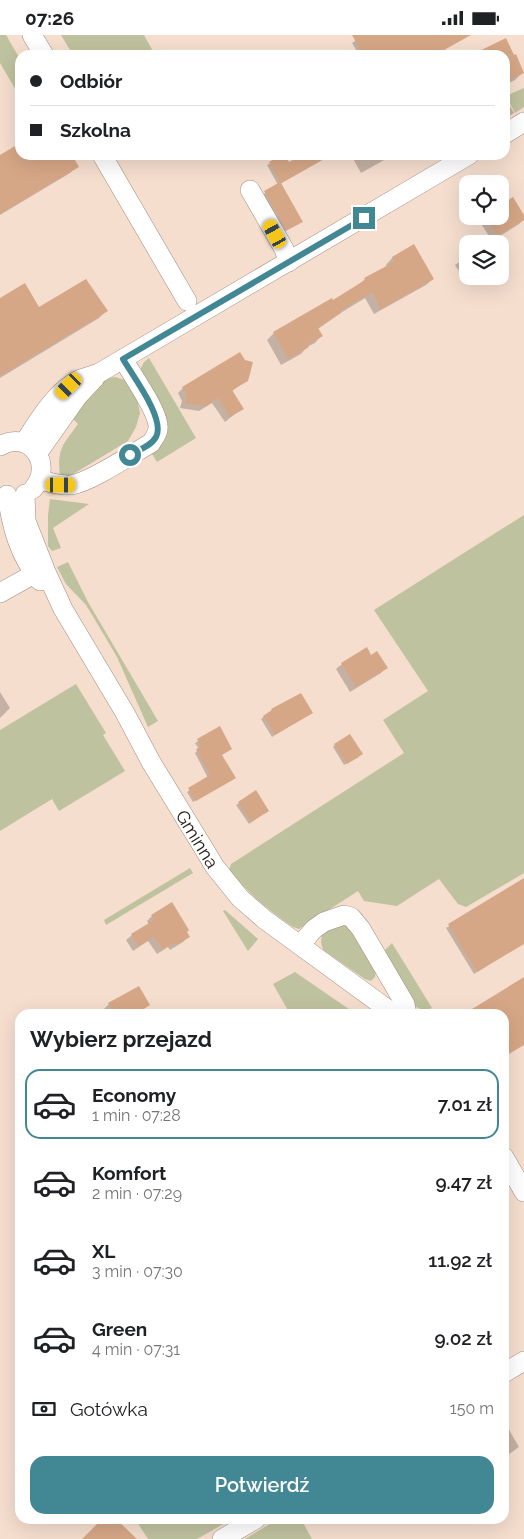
<!DOCTYPE html>
<html lang="pl">
<head>
<meta charset="utf-8">
<style>
  body { margin:0; font-family:Raleway,sans-serif; background:#f6f6f6; color:#202124; height:100vh; display:flex; flex-direction:column; font-size:19px; white-space:nowrap }
  * { box-sizing:border-box; margin:0 }
  p { font-size:16px; color:#757577 }
  .icon { flex:none; width:28px; height:28px; fill:none; stroke:currentColor; stroke-width:2; stroke-linecap:round; stroke-linejoin:round }
  .map { position:relative; flex:1; overflow:hidden }
  .details { position:absolute; left:15px; top:974px; width:494px; height:515px; display:flex; flex-direction:column; background:#fff; border-radius:15px; box-shadow:0 5px 20px #0002 }
  .details>* { flex:none }
  .guide { position:absolute; left:15px; top:15px; width:495px; height:110px; border-radius:15px; box-shadow:0 5px 20px #0002; display:grid; align-content:center; height:110px; padding:0 15px; background:#fff }
  .buttons { position:absolute; left:459px; top:140px; display:grid; gap:10px }
  .buttons a { display:grid; place-items:center; width:50px; height:50px; border-radius:10px; background:#fff; box-shadow:0 5px 20px #0002; font-size:25px }
  .end { position:absolute; width:22px; height:22px; margin:-11px; border:6px solid #428894; background:#fff; box-shadow:0 0 0 2px #fff }
  .from { border-radius:50% }
  .car { position:absolute; width:15px; height:30px; margin:-15px -8px; border-radius:6px; box-shadow:0 0 4px 1px #0007; background:linear-gradient(#f5c518 24%,#345 0 40%,#f5c518 0 76%,#345 0 86%,#f5c518 0) }
  .guide b { display:flex; align-items:center; gap:18px; height:48px; font-size:19px }
  .guide b+b { border-top:1px solid #e0e0e0 }
  .guide i { width:12px; height:12px; background:#202124 }
  ul { padding:0; list-style:none }
  li { display:flex; align-items:center; gap:15px; height:70px; margin:0 10px 8px; padding:0 5px; border:2px solid transparent; border-radius:15px }
  li div { flex:1 }
  li b { display:block; font-size:19px }
  li em { font-style:normal; font-weight:600 }
  li.selected { border-color:#428894 }
  li>.icon { width:45px; height:45px; stroke-width:1.5 }
  h2 { padding:0 15px; font-size:22px; line-height:60px }
  .pay { display:flex; align-items:center; gap:12px; height:55px; padding:0 15px; font-size:19px }
  .pay p { margin-inline-start:auto }
  .button { display:flex; gap:10px; margin-top:auto; padding:10px 15px }
  .button a { flex:1; height:58px; border-radius:15px; background:#428894; color:#fff; font-size:20px; font-weight:600; line-height:58px; text-align:center }
  .status { display:flex; justify-content:space-between; align-items:center; height:35px; padding:0 25px; background:#fff; direction:ltr }
  .status svg { height:14px; fill:currentColor }
  .map>svg:first-child { display:block }
  .green { fill:#bfc29e }
  .shadow { fill:#0003 }
  .building { fill:#d6a786 }
  .lines { fill:none; stroke-linecap:round; stroke-linejoin:round }
  .minor-casing { stroke:#a18c7d; stroke-width:20 }
  .minor { stroke:#fff; stroke-width:19 }
  .route { stroke:#428894; stroke-width:6 }
  .labels { text-anchor:middle; dominant-baseline:central; stroke-width:4; stroke-linejoin:round; paint-order:stroke }
  .street-label { font-size:18px; fill:#231b15; stroke:#f5dece }
</style>
</head>
<body>
<div class="status"><b>07:26</b><svg viewBox="0 0 49 12"><path d="M0 12V9h3v3zM5 12V6h3v6zM10 12V3h3v9zM15 12V0h3v12zM26 1h20v11H26zM47 4h2v5h-2z"/></svg></div>
<div class="map">
<svg width="524" height="1504" viewBox="0 0 524 1504">
  <rect width="100%" height="100%" fill="#f5dece"/>
  <path class="green" d="M 0,0 L 6,0 L 20,24 L 20,62 L 0,28 Z
    M 61,0 L 144,0 L 155,20 L 73,20 Z
    M 524,53 L 524,72 L 515,78 L 506,61 Z
    M 149,323 L 196,403 L 157,427 L 152,419 C 188,394 151,362 140,335 L 144,327 Z
    M 115,342 L 125,345 L 137,363 L 140,378 L 136,392 L 128,406 L 70,441 L 60,442 C 57,414 62,411 78,389 L 71,382 L 105,344 Z
    M 50,464 L 89,469 L 53,493 L 61,513 L 52,516 L 48,511 L 48,480 Z
    M 524,480 L 524,838 L 466,872 L 458,869 L 439,844 L 397,871 L 364,866 L 358,856 L 299,894 L 293,892 C 269,876 248,858 229,835 L 231,829 L 404,718 L 383,685 L 428,656 L 374,575 Z
    M 68,527 L 88,567 L 158,686 L 148,692 L 117,622 L 94,583 L 86,570 L 66,549 L 57,532 Z
    M 76,649 L 106,698 L 103,700 L 125,736 L 59,776 L 52,764 L 0,796 L 0,695 Z
    M 190,833 L 193,838 L 106,890 L 104,885 Z
    M 225,875 L 258,904 L 248,916 L 223,876 Z
    M 342,888 L 351,893 L 376,936 L 375,942 L 371,946 L 365,944 L 323,915 L 321,907 L 322,897 Z
    M 392,908 L 432,973 C 424,976 418,975 412,968 L 383,917 Z
    M 295,937 L 356,979 L 290,979 L 273,949 Z
    M 135,1484 L 232,1484 L 197,1504 L 148,1504 Z
    M 278,1484 L 301,1484 L 312,1504 L 245,1504 Z"/>
  <path class="shadow" d="M 364,0 L 460,0 L 462,4 L 435,20 L 359,20 L 352,8 Z
    M 505,5 L 523,37 L 515,45 L 505,50 L 505,20 L 476,20 Z
    M 506,64 L 514,78 L 505,84 L 505,65 Z
    M 20,109 L 20,120 L 71,120 L 77,131 L 70,138 L 0,180 L 0,121 Z
    M 284,120 L 289,129 L 304,120 L 331,120 L 280,149 L 299,189 L 284,197 L 262,160 L 278,150 L 267,130 Z
    M 351,120 L 393,120 L 361,138 Z
    M 500,171 L 524,184 L 519,189 L 492,206 L 477,182 L 500,181 Z
    M 414,211 L 433,244 L 426,250 L 374,279 L 365,263 L 339,279 L 318,294 L 321,301 L 315,308 L 307,312 L 301,319 L 281,330 L 267,305 L 274,298 L 333,266 L 360,249 L 365,244 L 387,232 L 386,230 L 392,223 Z
    M 468,221 L 468,239 L 463,242 L 455,230 Z
    M 0,264 L 39,274 L 106,276 L 99,283 L 0,343 Z
    M 247,345 L 231,357 L 242,373 L 225,387 L 212,368 L 199,376 L 180,373 L 182,366 L 178,358 L 183,353 Z
    M 371,621 L 386,632 L 381,638 L 350,657 L 336,634 L 342,629 Z
    M 0,657 L 10,673 L 0,683 Z
    M 272,675 L 311,678 L 272,702 L 261,684 Z
    M 219,693 L 221,720 L 232,745 L 193,767 L 187,757 L 208,743 L 195,718 L 199,714 L 195,708 Z
    M 335,710 L 359,722 L 344,730 L 333,712 Z
    M 239,768 L 268,776 L 249,789 L 236,770 Z
    M 524,844 L 524,908 L 474,939 L 446,893 Z
    M 152,881 L 186,897 L 188,902 L 183,907 L 170,915 L 168,912 L 157,919 L 148,906 L 133,916 L 126,905 L 132,900 L 149,890 L 147,886 Z
    M 109,969 L 149,970 L 140,977 L 141,979 L 103,979 L 105,978 L 103,975 Z
    M 214,975 L 216,979 L 207,979 Z
    M 504,1250 L 508,1258 L 504,1262 Z
    M 504,1263 L 509,1273 L 504,1277 Z
    M 504,1386 L 519,1412 L 504,1423 Z"/>
  <path class="building" d="M 352,0 L 471,0 L 435,20 L 363,20 Z
    M 506,3 L 514,20 L 516,19 L 524,38 L 505,47 L 505,25 L 513,20 L 471,20 Z
    M 20,108 L 20,120 L 72,120 L 79,132 L 0,179 L 0,120 Z
    M 281,120 L 285,120 L 289,127 L 302,120 L 331,120 L 281,148 L 303,187 L 286,195 L 264,156 L 280,147 L 269,127 Z
    M 513,162 L 524,180 L 524,185 L 497,201 L 485,181 L 500,181 L 500,170 Z
    M 414,209 L 434,244 L 381,274 L 372,257 L 340,276 L 341,278 L 318,293 L 323,301 L 307,310 L 309,312 L 288,324 L 273,297 L 332,263 L 333,265 L 365,245 L 364,243 L 394,227 L 392,222 Z
    M 86,244 L 108,276 L 0,341 L 0,263 L 25,248 L 39,272 Z
    M 240,317 L 245,325 L 253,327 L 248,346 L 232,355 L 244,374 L 230,382 L 218,363 L 206,371 L 185,368 L 187,360 L 182,352 Z
    M 367,612 L 371,620 L 377,616 L 388,633 L 356,652 L 341,628 Z
    M 301,658 L 313,678 L 275,700 L 263,681 L 272,675 L 271,674 Z
    M 220,691 L 232,714 L 222,720 L 236,743 L 196,766 L 188,753 L 210,740 L 196,714 L 201,712 L 197,704 Z
    M 350,699 L 363,719 L 347,729 L 334,709 Z
    M 256,755 L 269,776 L 251,787 L 238,767 Z
    M 524,843 L 524,909 L 477,937 L 448,889 Z
    M 172,867 L 189,895 L 187,897 L 190,902 L 176,910 L 174,908 L 163,914 L 154,902 L 138,911 L 131,899 L 154,885 L 151,880 Z
    M 524,942 L 524,1010 L 504,1022 L 504,979 L 464,979 Z
    M 139,951 L 150,970 L 135,979 L 114,979 L 108,968 Z
    M 102,1484 L 116,1484 L 137,1504 L 82,1504 Z"/>
  <g class="lines">
    <g class="minor-casing">
      <g id="minor">
        <path d="M 32,0 L 44,20"/>
        <path d="M 505,99 L 524,87"/>
        <path d="M 102,120 L 187,266"/>
        <path d="M 250,155 L 284,214 L 289,227"/>
        <path d="M 24,408 C 38,386 56,355 81,344 C 87,342 93,340 99,338 L 469,120"/>
        <path d="M 0,411 C 29,394 55,429 33,454"/>
        <path d="M 37,419 L 78,361 L 95,343"/>
        <path d="M 40,445 C 49,447 61,451 71,450 C 91,447 132,419 151,408 C 155,402 159,397 158,390 C 156,373 132,340 123,324"/>
        <path id="s1" d="M 25,459 L 26,486 L 46,537 L 63,574 L 125,678 L 151,727 L 215,832 L 240,863 L 264,884 L 394,979"/>
        <path d="M 7,460 C 12,493 19,520 40,546"/>
        <path d="M 0,558 L 34,539"/>
        <path d="M 300,910 L 314,894 L 324,887 L 344,880 L 351,882 L 361,894 L 405,969 L 407,979"/>
        <path d="M 504,1122 L 524,1157"/>
        <path d="M 504,1338 L 524,1326"/>
        <path d="M 222,1504 L 256,1484"/>
      </g>
    </g>
    <use href="#minor" class="minor"/>
  </g>
  <g class="lines">
    <path class="route" d="M 130,420 C 139,415 151,411 156,402 C 166,384 132,340 123,324 L 364,183"/>
  </g>
  <g class="labels">
    <g class="street-label">
      <text stroke="none"><textPath href="#s1" startOffset="389">Gminna</textPath></text>
    </g>
  </g>
</svg>
<div class="buttons">
<a><svg class="icon" aria-label="locate" viewBox="0 0 24 24"><circle cx="12" cy="12" r="6"/><path d="M12 2v4M12 18v4M2 12h4M18 12h4"/></svg></a>
<a><svg class="icon" aria-label="layers" viewBox="0 0 24 24"><path d="M12 4l9 5-9 5-9-5zM3 14l9 5 9-5"/></svg></a>
</div>
<i class="end from" style="left:130px;top:420px"></i>
<i class="end" style="left:364px;top:183px"></i>
<i class="car" style="left:275px;top:199px;rotate:331deg"></i>
<i class="car" style="left:69px;top:351px;rotate:225deg"></i>
<i class="car" style="left:61px;top:450px;rotate:90deg"></i>
<div class="guide">
<b><i class="from"></i>Odbiór</b>
<b><i></i>Szkolna</b>
</div>
<section class="details">
<h2>Wybierz przejazd</h2>
<ul>
<li class="selected"><svg class="icon" aria-label="car" viewBox="0 0 24 24"><path d="M5 17H2v-5l4-1 3-4h7l3 4 3 1v5h-3M9 17h6M6 11h13"/><circle cx="7" cy="17" r="2"/><circle cx="17" cy="17" r="2"/></svg><div><b>Economy</b><p>1 min · 07:28</p></div><em>7.01 zł</em></li>
<li><svg class="icon" aria-label="car" viewBox="0 0 24 24"><path d="M5 17H2v-5l4-1 3-4h7l3 4 3 1v5h-3M9 17h6M6 11h13"/><circle cx="7" cy="17" r="2"/><circle cx="17" cy="17" r="2"/></svg><div><b>Komfort</b><p>2 min · 07:29</p></div><em>9.47 zł</em></li>
<li><svg class="icon" aria-label="car" viewBox="0 0 24 24"><path d="M5 17H2v-5l4-1 3-4h7l3 4 3 1v5h-3M9 17h6M6 11h13"/><circle cx="7" cy="17" r="2"/><circle cx="17" cy="17" r="2"/></svg><div><b>XL</b><p>3 min · 07:30</p></div><em>11.92 zł</em></li>
<li><svg class="icon" aria-label="car" viewBox="0 0 24 24"><path d="M5 17H2v-5l4-1 3-4h7l3 4 3 1v5h-3M9 17h6M6 11h13"/><circle cx="7" cy="17" r="2"/><circle cx="17" cy="17" r="2"/></svg><div><b>Green</b><p>4 min · 07:31</p></div><em>9.02 zł</em></li>
</ul>
<div class="pay"><svg class="icon" aria-label="cash" viewBox="0 0 24 24"><path d="M3 7h18v10H3z"/><circle cx="12" cy="12" r="2"/></svg>Gotówka<p>150 m</p></div>
<div class="button"><a>Potwierdź</a></div>
</section>
</div>
</body>
</html>
